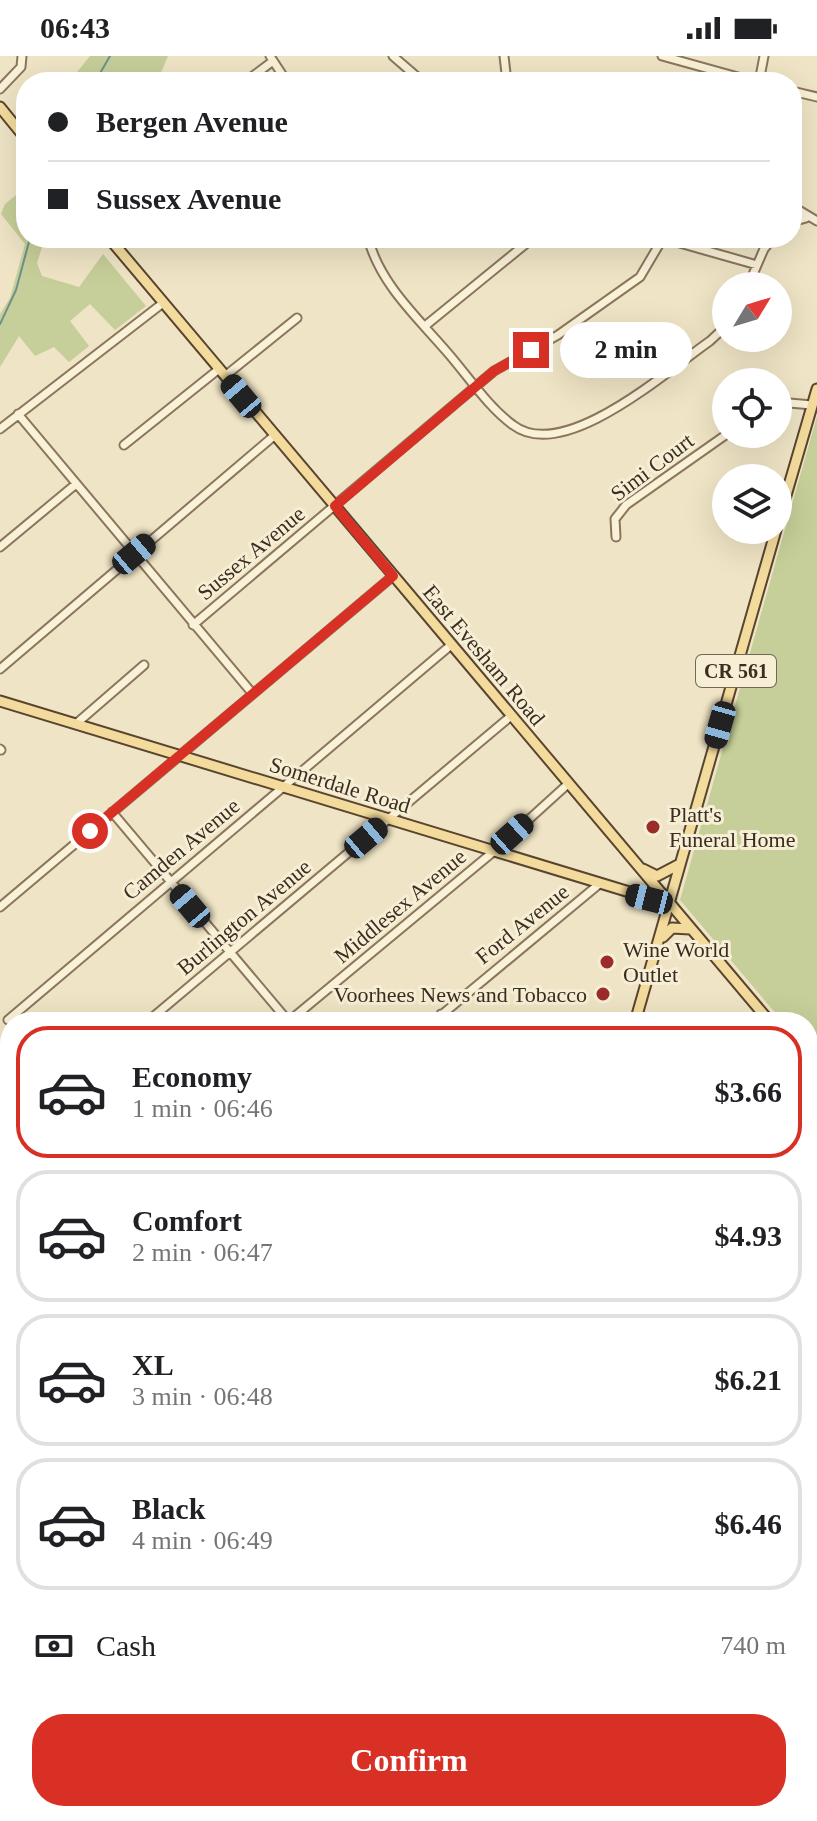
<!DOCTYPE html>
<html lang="en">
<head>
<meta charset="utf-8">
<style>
  body { margin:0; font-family:Georgia,serif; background:#f6f6f6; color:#202124; height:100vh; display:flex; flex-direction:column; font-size:30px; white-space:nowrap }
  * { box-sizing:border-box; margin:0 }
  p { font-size:26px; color:#757577 }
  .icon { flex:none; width:44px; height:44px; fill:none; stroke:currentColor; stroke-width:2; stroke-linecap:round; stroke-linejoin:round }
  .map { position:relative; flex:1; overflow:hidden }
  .panel { position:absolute; left:0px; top:956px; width:818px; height:810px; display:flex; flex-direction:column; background:#fff; border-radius:32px 32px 0 0; box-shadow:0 8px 32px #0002 }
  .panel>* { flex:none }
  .hud { position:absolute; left:16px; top:16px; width:786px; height:176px; border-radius:32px; box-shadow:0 8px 32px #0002; display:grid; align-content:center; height:176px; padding:0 32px; background:#fff }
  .needle { width:52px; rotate:52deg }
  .fabs { position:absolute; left:712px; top:216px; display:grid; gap:16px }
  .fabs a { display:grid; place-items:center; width:80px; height:80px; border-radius:50%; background:#fff; box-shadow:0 8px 32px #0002; font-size:40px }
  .end { position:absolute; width:36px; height:36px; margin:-18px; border:10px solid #d93025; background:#fff; box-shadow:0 0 0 4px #fff }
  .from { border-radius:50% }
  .bubble { position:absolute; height:56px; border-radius:28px; background:#fff; box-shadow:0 8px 32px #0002; font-size:26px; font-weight:700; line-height:56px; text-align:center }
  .car { position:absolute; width:24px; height:48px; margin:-24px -12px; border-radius:10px; box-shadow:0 0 6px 2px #0007; background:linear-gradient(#222 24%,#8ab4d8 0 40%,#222 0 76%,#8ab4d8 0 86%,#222 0) }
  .hud b { display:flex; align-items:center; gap:28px; height:76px; font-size:30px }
  .hud b+b { border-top:2px solid #e0e0e0 }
  .hud i { width:20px; height:20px; background:#202124 }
  ul { padding:14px 0 0; list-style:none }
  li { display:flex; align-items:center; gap:24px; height:132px; margin:0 16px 12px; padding:0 16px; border:4px solid #e0e0e0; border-radius:32px }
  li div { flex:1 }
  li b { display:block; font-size:30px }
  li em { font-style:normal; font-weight:700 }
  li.selected { border-color:#d93025 }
  li>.icon { width:72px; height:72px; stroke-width:1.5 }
  .pay { display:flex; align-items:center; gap:20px; height:88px; padding:0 32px; font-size:30px }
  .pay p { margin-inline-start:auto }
  .action { display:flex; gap:16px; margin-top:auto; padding:16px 32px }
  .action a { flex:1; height:92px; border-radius:32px; background:#d93025; color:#fff; font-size:32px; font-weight:700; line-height:92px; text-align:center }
  .status { display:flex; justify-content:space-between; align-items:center; height:56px; padding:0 40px; background:#fff; direction:ltr }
  .status svg { height:22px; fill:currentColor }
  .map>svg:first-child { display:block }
  .green { fill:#c6ce99 }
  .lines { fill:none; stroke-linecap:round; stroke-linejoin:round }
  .stream { stroke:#6d928a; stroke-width:2 }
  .minor-casing { stroke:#8b765b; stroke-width:11 }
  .major-casing { stroke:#59442f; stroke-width:13 }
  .minor { stroke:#faf1d9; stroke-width:7 }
  .major { stroke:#f3db9d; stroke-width:9 }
  .route { stroke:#d93025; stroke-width:10 }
  .poi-dot { fill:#9b2c29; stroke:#f6eed5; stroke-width:3 }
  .labels { text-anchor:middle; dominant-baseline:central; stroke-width:6; stroke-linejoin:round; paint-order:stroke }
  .shield { fill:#f6eed5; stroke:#736756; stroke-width:2 }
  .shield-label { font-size:20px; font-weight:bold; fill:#3b2d1f }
  .street-label { font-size:22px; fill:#3b2d1f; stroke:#f6eed5 }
  .poi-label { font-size:22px; fill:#3b2d1f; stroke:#f6eed5; text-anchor:start }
</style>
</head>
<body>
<div class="status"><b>06:43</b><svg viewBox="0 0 49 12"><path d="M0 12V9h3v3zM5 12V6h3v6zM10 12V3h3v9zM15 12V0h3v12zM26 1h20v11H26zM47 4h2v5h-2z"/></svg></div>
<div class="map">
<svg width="817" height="1765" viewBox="0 0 817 1765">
  <rect width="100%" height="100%" fill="#efe4c5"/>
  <path class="green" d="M 90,0 L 168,0 L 157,26 L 69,26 Z
    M 26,131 L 26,182 L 45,182 L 37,207 L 42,220 L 79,231 L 103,198 L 146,250 L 115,274 L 90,248 L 70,265 L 89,290 L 69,306 L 54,291 L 35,300 L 19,280 L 0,311 L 0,258 L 10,242 L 25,188 L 1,158 L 5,148 Z
    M 817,360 L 817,1006 L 808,995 L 808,966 L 783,966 L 680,844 Z
    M 817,1425 L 817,1481 L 808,1488 L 808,1435 L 813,1437 Z"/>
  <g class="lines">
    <path class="stream" d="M 95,26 L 110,0
      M 0,268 L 16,234 L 30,182
      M 808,1480 L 817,1474
      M 527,1765 L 527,1756"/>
    <g class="minor-casing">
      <path id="minor" d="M 270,0 L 287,26
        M 393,0 L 423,26
        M 504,0 L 507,26
        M 662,0 L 756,26
        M 245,26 L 273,5
        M 759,26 L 764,0
        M 0,33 L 21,11 L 22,0
        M 792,35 L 817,41
        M 792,150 L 817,165
        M 792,166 L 806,162
        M 368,182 C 380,228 417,261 447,296 C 468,320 488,351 513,369 C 564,408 668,314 710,285 L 726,270
        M 662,182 L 757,209
        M 748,230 L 764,193 L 773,182
        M 425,270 L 533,182
        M 225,320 L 297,262
        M 778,346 L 812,349
        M 18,358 L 252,637
        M 0,373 L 163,247
        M 124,389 L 219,313
        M 616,481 L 615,463 L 626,449 L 727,378
        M 0,491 L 76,428
        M 193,569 L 494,315 L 558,279 L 640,221 L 663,182
        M 0,613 L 275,379
        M 77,667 L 144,609
        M 0,693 L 1,694
        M 112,756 L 289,966
        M 0,851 L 393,520
        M 441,958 L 465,966
        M 8,964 L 451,589
        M 147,966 L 511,660
        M 288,966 L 493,796 L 569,727
        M 433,966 L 598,829
        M 0,1054 L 10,1068
        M 0,1103 L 10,1096
        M 808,1119 L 817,1117
        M 0,1286 L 10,1281
        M 0,1291 L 10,1311
        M 808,1357 L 817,1344
        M 0,1412 L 10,1393
        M 808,1569 L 817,1562
        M 199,1765 L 199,1756
        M 731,1765 L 732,1756"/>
    </g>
    <g class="major-casing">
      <path id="major" d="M 0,51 L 26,83
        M 109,182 L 770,966
        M 778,467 L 817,333
        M 0,645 L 669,848
        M 643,813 L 657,820 L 678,809
        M 663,881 L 672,872 L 690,873
        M 635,966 L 776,474
        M 808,1011 L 817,1022
        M 0,1700 L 10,1701
        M 808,1734 L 817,1735
        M 442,1765 L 444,1756"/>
    </g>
    <use href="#minor" class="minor"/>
    <use href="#major" class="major"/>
  </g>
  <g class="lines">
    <path class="route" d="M 90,775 L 393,520 L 335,450 L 494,315 L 531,294"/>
  </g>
  <g class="poi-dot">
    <circle cx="653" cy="771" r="8"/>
    <circle cx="607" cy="906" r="8"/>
    <circle cx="603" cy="938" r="8"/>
  </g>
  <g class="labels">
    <rect class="shield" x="696" y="599" width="80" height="32" rx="6"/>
    <g class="shield-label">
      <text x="736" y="615">CR 561</text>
    </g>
    <g class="street-label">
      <text transform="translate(652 411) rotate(-37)">Simi Court</text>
      <text transform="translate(251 497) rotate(-40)">Sussex Avenue</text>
      <text transform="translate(484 599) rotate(50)">East Evesham Road</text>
      <text transform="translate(340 729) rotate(17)">Somerdale Road</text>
      <text transform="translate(181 793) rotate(-40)">Camden Avenue</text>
      <text transform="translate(400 850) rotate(-40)">Middlesex Avenue</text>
      <text transform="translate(244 861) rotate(-40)">Burlington Avenue</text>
      <text transform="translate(522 868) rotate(-39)">Ford Avenue</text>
    </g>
    <g class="poi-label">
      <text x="669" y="758">Platt's<tspan x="669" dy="25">Funeral Home</tspan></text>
      <text x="623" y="893">Wine World<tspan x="623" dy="25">Outlet</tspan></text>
      <text x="587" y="938" text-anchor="end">Voorhees News and Tobacco</text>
    </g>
  </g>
</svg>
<div class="fabs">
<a><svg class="needle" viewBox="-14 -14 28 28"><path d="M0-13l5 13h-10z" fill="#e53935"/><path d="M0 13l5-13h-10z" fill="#757577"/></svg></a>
<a><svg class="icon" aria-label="locate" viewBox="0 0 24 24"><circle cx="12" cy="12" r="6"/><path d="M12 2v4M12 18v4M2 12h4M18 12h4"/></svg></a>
<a><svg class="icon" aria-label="layers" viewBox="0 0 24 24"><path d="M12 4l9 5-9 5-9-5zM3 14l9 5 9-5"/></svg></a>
</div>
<i class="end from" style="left:90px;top:775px"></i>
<i class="end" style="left:531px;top:294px"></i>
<div class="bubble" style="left:560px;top:266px;width:132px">2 min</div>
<i class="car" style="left:241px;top:340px;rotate:320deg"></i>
<i class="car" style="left:134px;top:498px;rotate:50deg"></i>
<i class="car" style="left:720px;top:669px;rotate:196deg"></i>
<i class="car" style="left:512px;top:778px;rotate:48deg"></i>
<i class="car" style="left:366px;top:782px;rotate:50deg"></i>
<i class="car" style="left:649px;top:843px;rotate:284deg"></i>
<i class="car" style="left:190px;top:850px;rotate:320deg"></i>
<div class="hud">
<b><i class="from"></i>Bergen Avenue</b>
<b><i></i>Sussex Avenue</b>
</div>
<section class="panel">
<ul>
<li class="selected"><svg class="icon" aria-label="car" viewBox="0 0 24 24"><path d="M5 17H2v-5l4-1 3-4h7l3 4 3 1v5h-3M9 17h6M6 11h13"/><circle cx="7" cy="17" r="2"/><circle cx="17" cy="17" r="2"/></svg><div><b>Economy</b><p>1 min · 06:46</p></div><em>$3.66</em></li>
<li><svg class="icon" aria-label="car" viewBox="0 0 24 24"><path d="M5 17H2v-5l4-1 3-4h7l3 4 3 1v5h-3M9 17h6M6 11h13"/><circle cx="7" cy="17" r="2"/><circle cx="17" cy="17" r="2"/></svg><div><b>Comfort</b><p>2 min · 06:47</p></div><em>$4.93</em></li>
<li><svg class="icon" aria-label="car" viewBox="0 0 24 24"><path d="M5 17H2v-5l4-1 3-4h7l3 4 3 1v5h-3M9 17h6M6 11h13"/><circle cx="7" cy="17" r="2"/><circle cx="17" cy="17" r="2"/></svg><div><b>XL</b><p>3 min · 06:48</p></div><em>$6.21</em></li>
<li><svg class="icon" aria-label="car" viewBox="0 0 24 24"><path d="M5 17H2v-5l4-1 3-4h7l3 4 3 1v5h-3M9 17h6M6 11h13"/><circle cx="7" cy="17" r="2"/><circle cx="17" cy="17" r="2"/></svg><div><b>Black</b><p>4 min · 06:49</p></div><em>$6.46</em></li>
</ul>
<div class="pay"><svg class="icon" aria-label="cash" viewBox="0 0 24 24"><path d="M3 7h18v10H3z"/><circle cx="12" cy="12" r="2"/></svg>Cash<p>740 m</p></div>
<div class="action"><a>Confirm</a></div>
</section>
</div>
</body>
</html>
